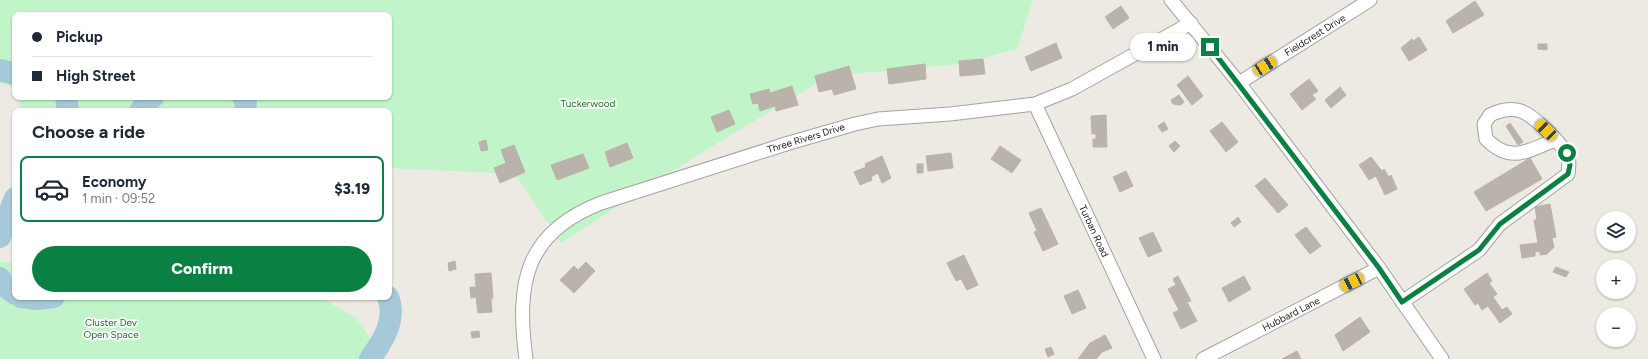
<!DOCTYPE html>
<html lang="en">
<head>
<meta charset="utf-8">
<style>
  body { margin:0; font-family:Figtree,sans-serif; background:#f6f6f7; color:#1f2937; height:100vh; display:flex; flex-direction:column; font-size:15px; white-space:nowrap }
  * { box-sizing:border-box; margin:0 }
  p { font-size:13px; color:#747a83 }
  .icon { flex:none; width:22px; height:22px; fill:none; stroke:currentColor; stroke-width:2; stroke-linecap:round; stroke-linejoin:round }
  .map { position:relative; flex:1; overflow:hidden }
  .side { position:absolute; left:12px; top:108px; width:380px; height:192px; display:flex; flex-direction:column; background:#fff; border-radius:8px; box-shadow:0 1px 3px #0004 }
  .side>* { flex:none }
  .guide { position:absolute; left:12px; top:12px; width:380px; height:88px; border-radius:8px; box-shadow:0 1px 3px #0004; display:grid; align-content:center; height:88px; padding:0 20px; background:#fff }
  .buttons { position:absolute; left:1596px; top:211px; display:grid; gap:8px }
  .buttons a { display:grid; place-items:center; width:40px; height:40px; border-radius:50%; background:#fff; box-shadow:0 1px 3px #0004; font-size:20px }
  .end { position:absolute; width:18px; height:18px; margin:-9px; border:5px solid #0b8043; background:#fff; box-shadow:0 0 0 2px #fff }
  .from { border-radius:50% }
  .bubble { position:absolute; height:28px; border-radius:14px; background:#fff; box-shadow:0 1px 3px #0004; font-size:13px; font-weight:800; line-height:28px; text-align:center }
  .car { position:absolute; width:12px; height:24px; margin:-12px -6px; border-radius:5px; box-shadow:0 0 3px 1px #0007; background:linear-gradient(#f5c518 24%,#345 0 40%,#f5c518 0 76%,#345 0 86%,#f5c518 0) }
  .guide b { display:flex; align-items:center; gap:14px; height:38px; font-size:15px }
  .guide b+b { border-top:1px solid #e0e1e3 }
  .guide i { width:10px; height:10px; background:#1f2937 }
  ul { padding:0; list-style:none }
  li { display:flex; align-items:center; gap:12px; height:66px; margin:0 8px 6px; padding:0 12px; border:2px solid transparent; border-radius:8px }
  li div { flex:1 }
  li b { display:block; font-size:15px }
  li em { font-style:normal; font-weight:800 }
  li.current { border-color:#0b8043 }
  li>.icon { width:36px; height:36px; stroke-width:1.5 }
  h2 { padding:0 20px; font-size:18px; line-height:48px }
  .primary-button { display:flex; gap:8px; margin-top:auto; padding:8px 20px }
  .primary-button a { flex:1; height:46px; border-radius:24px; background:#0b8043; color:#fff; font-size:16px; font-weight:800; line-height:46px; text-align:center }
  .map>svg:first-child { display:block }
  .park { fill:#c1f5c9 }
  .lines { fill:none; stroke-linecap:round; stroke-linejoin:round }
  .river { stroke:#a5c9d8; stroke-width:22 }
  .building { fill:#b9b3ac; stroke:#beb2a6 }
  .minor-casing { stroke:#a3a3a3; stroke-width:15 }
  .minor { stroke:#fff; stroke-width:13 }
  .route { stroke:#0b8043; stroke-width:5 }
  .labels { text-anchor:middle; dominant-baseline:central; stroke-width:3.5; stroke-linejoin:round; paint-order:stroke }
  .street-label { font-size:10px; fill:#1c1c1c; stroke:#fff }
  .park-label { font-size:10px; fill:#127321; stroke:#fff }
</style>
</head>
<body>
<div class="map">
<svg width="1648" height="359" viewBox="0 0 1648 359">
  <rect width="100%" height="100%" fill="#edeae3"/>
  <path class="park" d="M 0,0 L 1033,0 L 1017,49 L 960,64 L 829,76 L 698,155 L 561,243 L 515,174 L 389,168 L 389,111 L 19,111 L 20,97 L 389,97 L 389,15 L 15,15 L 15,89 L 0,83 Z
    M 0,258 L 1,262 L 15,263 L 15,297 L 320,297 L 356,318 L 380,352 L 376,359 L 0,359 Z"/>
  <g class="lines">
    <path class="river" d="M 0,70 L 15,74
      M 66,97 L 68,111
      M 243,97 L 246,100 L 245,111
      M 140,111 L 147,101 L 153,97
      M 0,237 L 15,198
      M 0,278 L 2,284 L 15,294
      M 21,297 L 36,299 L 54,297
      M 370,359 C 383,341 397,319 388,297"/>
  </g>
  <path class="building" d="M 1475,1 L 1484,15 L 1453,33 L 1446,21 Z
    M 1121,6 L 1129,18 L 1113,29 L 1105,17 Z
    M 1419,37 L 1427,50 L 1409,61 L 1401,48 L 1412,39 L 1413,41 Z
    M 1056,43 L 1062,58 L 1031,71 L 1025,57 Z
    M 1538,44 L 1547,44 L 1547,50 L 1538,49 Z
    M 983,59 L 985,74 L 960,76 L 959,61 Z
    M 925,64 L 926,79 L 889,84 L 887,69 Z
    M 849,66 L 856,89 L 834,95 L 832,89 L 819,92 L 815,76 Z
    M 1188,76 L 1203,96 L 1192,105 L 1177,85 Z
    M 1309,79 L 1318,91 L 1312,95 L 1316,99 L 1302,110 L 1290,94 Z
    M 792,86 L 798,105 L 776,111 L 775,106 L 760,111 L 758,103 L 753,104 L 750,94 L 769,89 L 770,93 Z
    M 1340,87 L 1346,95 L 1331,108 L 1325,100 Z
    M 1179,95 L 1184,102 L 1181,105 L 1173,104 L 1171,100 Z
    M 729,110 L 735,124 L 717,132 L 711,117 Z
    M 1106,115 L 1107,147 L 1093,147 L 1093,139 L 1096,139 L 1096,134 L 1092,134 L 1091,116 Z
    M 1164,122 L 1168,129 L 1162,132 L 1158,126 Z
    M 1222,122 L 1238,142 L 1226,152 L 1210,131 Z
    M 1510,123 L 1523,142 L 1518,145 L 1506,126 Z
    M 486,140 L 488,150 L 481,151 L 479,142 Z
    M 1175,141 L 1180,146 L 1174,152 L 1169,146 Z
    M 627,143 L 633,158 L 610,167 L 605,152 Z
    M 514,145 L 525,172 L 500,183 L 494,168 L 506,163 L 501,150 Z
    M 1000,146 L 1021,160 L 1012,173 L 991,159 Z
    M 951,153 L 953,168 L 928,171 L 926,156 Z
    M 583,154 L 589,168 L 557,180 L 551,165 Z
    M 882,156 L 891,178 L 882,183 L 878,173 L 871,177 L 872,180 L 860,185 L 854,172 L 866,167 L 865,164 Z
    M 1371,157 L 1382,171 L 1384,169 L 1389,177 L 1391,175 L 1397,189 L 1385,195 L 1376,176 L 1369,180 L 1359,165 Z
    M 1530,158 L 1542,179 L 1486,211 L 1474,192 Z
    M 917,164 L 923,164 L 923,173 L 917,173 Z
    M 1126,171 L 1133,186 L 1120,192 L 1113,177 Z
    M 1265,178 L 1288,205 L 1278,213 L 1255,186 Z
    M 1550,204 L 1556,237 L 1552,238 L 1554,247 L 1547,254 L 1540,255 L 1540,251 L 1535,252 L 1535,256 L 1522,258 L 1520,245 L 1538,243 L 1534,220 L 1537,220 L 1535,207 Z
    M 1041,208 L 1058,244 L 1043,251 L 1034,232 L 1037,231 L 1029,213 Z
    M 1238,217 L 1241,222 L 1234,227 L 1231,223 Z
    M 1306,227 L 1321,246 L 1310,254 L 1295,235 Z
    M 1153,232 L 1162,251 L 1148,257 L 1139,238 Z
    M 964,255 L 978,285 L 967,290 L 961,279 L 956,281 L 947,263 Z
    M 455,261 L 456,269 L 449,271 L 448,263 Z
    M 586,262 L 595,271 L 574,293 L 560,280 L 574,266 L 578,270 Z
    M 1556,267 L 1569,272 L 1566,277 L 1553,272 Z
    M 491,273 L 493,298 L 491,299 L 492,312 L 478,313 L 476,297 L 471,298 L 470,287 L 476,287 L 475,274 Z
    M 1487,273 L 1492,281 L 1489,283 L 1497,294 L 1493,297 L 1502,310 L 1507,307 L 1512,314 L 1500,323 L 1488,306 L 1482,310 L 1478,303 L 1475,305 L 1464,289 Z
    M 1178,276 L 1191,301 L 1187,302 L 1197,321 L 1181,329 L 1173,313 L 1179,310 L 1168,289 L 1176,285 L 1173,279 Z
    M 1244,276 L 1251,289 L 1229,302 L 1222,288 Z
    M 1078,290 L 1086,308 L 1072,314 L 1064,296 Z
    M 1360,317 L 1370,332 L 1343,351 L 1335,335 Z
    M 479,331 L 480,337 L 472,338 L 471,332 Z
    M 1105,335 L 1112,348 L 1102,352 L 1096,359 L 1078,359 L 1090,343 Z
    M 1051,347 L 1054,354 L 1048,357 L 1045,349 Z
    M 1297,351 L 1301,359 L 1282,359 Z"/>
  <g class="lines">
    <g class="minor-casing">
      <path id="minor" d="M 1171,0 L 1239,83 L 1379,268 L 1442,359
        M 1239,83 L 1370,0
        M 1035,104 L 1154,359
        M 1402,302 L 1479,250 L 1500,224 L 1568,174 C 1569,167 1570,159 1566,153 C 1559,141 1531,112 1517,110 C 1507,108 1498,111 1490,115 L 1484,124 L 1486,139 C 1511,164 1527,151 1555,140
        M 526,359 C 516,284 524,233 601,203 L 789,143 L 855,124 L 878,119 L 950,114 L 1035,104 L 1072,89 L 1191,23
        M 1203,359 L 1379,268"/>
    </g>
    <use href="#minor" class="minor"/>
  </g>
  <g class="lines">
    <path class="route" d="M 1210,47 L 1379,268 L 1402,302 L 1479,250 L 1500,224 L 1568,174 L 1570,165 L 1567,153"/>
  </g>
  <g class="labels">
    <g class="street-label">
      <text transform="translate(1315 35) rotate(-32)">Fieldcrest Drive</text>
      <text transform="translate(806 138) rotate(-17)">Three Rivers Drive</text>
      <text transform="translate(1094 231) rotate(65)">Turban Road</text>
      <text transform="translate(1291 314) rotate(-27)">Hubbard Lane</text>
    </g>
    <g class="park-label">
      <text x="588" y="103">Tuckerwood</text>
      <text x="111" y="322">Cluster Dev<tspan x="111" dy="12">Open Space</tspan></text>
    </g>
  </g>
</svg>
<div class="buttons">
<a><svg class="icon" aria-label="layers" viewBox="0 0 24 24"><path d="M12 4l9 5-9 5-9-5zM3 14l9 5 9-5"/></svg></a>
<a>+</a>
<a>−</a>
</div>
<i class="end from" style="left:1567px;top:153px"></i>
<i class="end" style="left:1210px;top:47px"></i>
<div class="bubble" style="left:1130px;top:33px;width:66px">1 min</div>
<i class="car" style="left:1265px;top:66px;rotate:58deg"></i>
<i class="car" style="left:1546px;top:130px;rotate:314deg"></i>
<i class="car" style="left:1352px;top:282px;rotate:243deg"></i>
<div class="guide">
<b><i class="from"></i>Pickup</b>
<b><i></i>High Street</b>
</div>
<section class="side">
<h2>Choose a ride</h2>
<ul>
<li class="current"><svg class="icon" aria-label="car" viewBox="0 0 24 24"><path d="M5 17H2v-5l4-1 3-4h7l3 4 3 1v5h-3M9 17h6M6 11h13"/><circle cx="7" cy="17" r="2"/><circle cx="17" cy="17" r="2"/></svg><div><b>Economy</b><p>1 min · 09:52</p></div><em>$3.19</em></li>
</ul>
<div class="primary-button"><a>Confirm</a></div>
</section>
</div>
</body>
</html>
